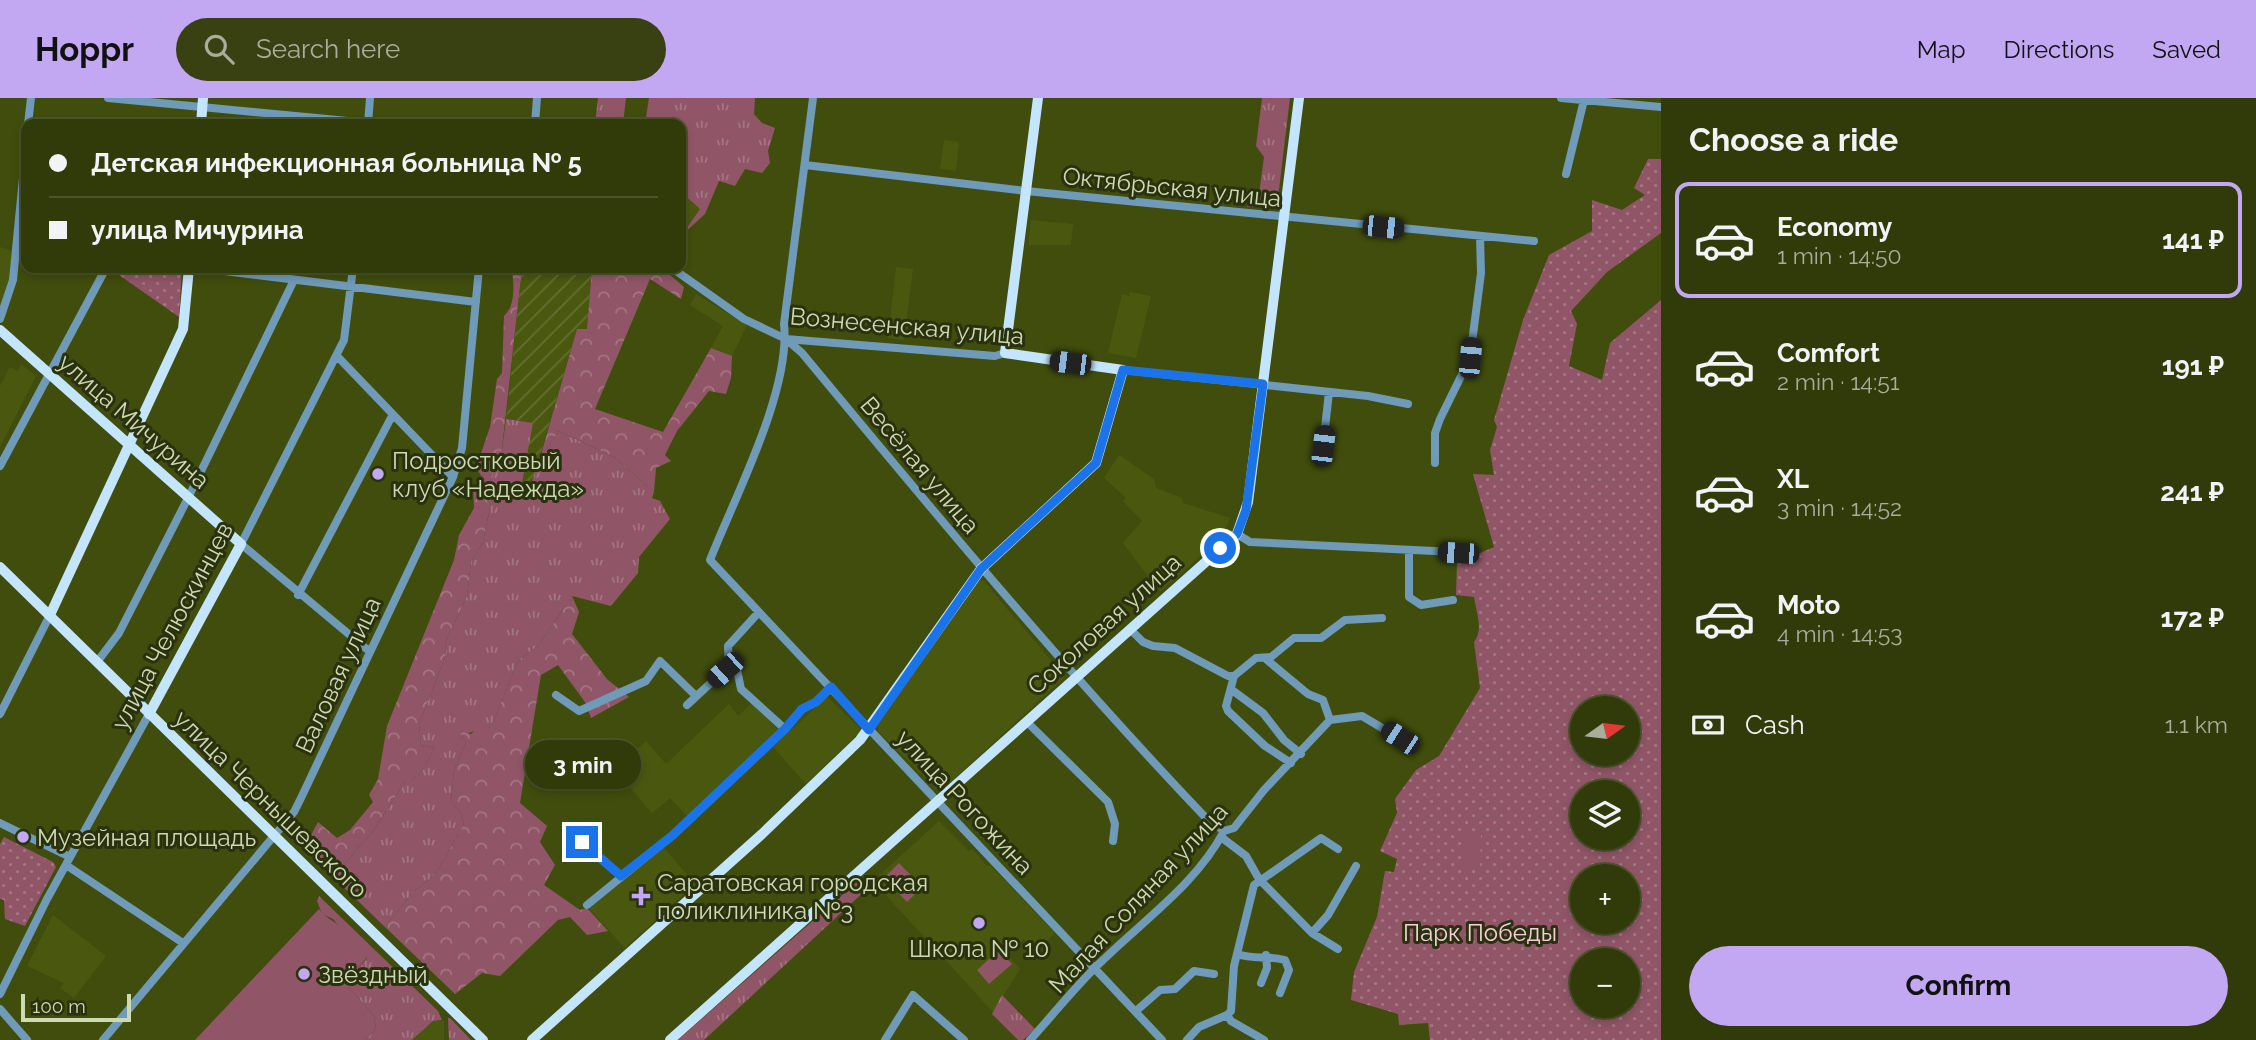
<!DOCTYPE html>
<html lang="en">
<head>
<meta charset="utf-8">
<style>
  body { margin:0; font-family:Raleway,sans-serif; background:#394112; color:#f1f3f6; height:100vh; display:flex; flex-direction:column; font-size:26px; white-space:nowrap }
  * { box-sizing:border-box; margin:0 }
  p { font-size:23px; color:#a8ad9c }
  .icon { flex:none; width:38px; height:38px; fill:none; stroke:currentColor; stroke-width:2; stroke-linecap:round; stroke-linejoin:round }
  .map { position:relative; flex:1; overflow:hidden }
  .drawer { display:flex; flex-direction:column; background:#313a09; width:595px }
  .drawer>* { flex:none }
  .hud { position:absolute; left:21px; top:21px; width:665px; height:154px; border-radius:14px; box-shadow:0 4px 10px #0003,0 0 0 2px #4c542a; display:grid; align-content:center; height:154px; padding:0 28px; background:#313a09 }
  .needle { width:46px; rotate:76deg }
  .fabs { position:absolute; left:1570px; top:598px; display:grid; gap:14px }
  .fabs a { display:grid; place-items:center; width:70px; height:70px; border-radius:50%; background:#313a09; box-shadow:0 4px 10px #0003,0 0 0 2px #4c542a; font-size:35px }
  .scale { position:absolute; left:21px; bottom:18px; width:110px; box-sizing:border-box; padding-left:7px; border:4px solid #cdd9b1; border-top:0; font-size:19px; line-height:24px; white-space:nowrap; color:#cdd9b1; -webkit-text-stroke:5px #29310f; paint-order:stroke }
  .end { position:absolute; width:32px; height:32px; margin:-16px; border:9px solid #1a73e8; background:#fff; box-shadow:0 0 0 4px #fff }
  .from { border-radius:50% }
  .bubble { position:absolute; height:49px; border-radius:24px; background:#313a09; box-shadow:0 4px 10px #0003,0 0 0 2px #4c542a; font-size:23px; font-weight:700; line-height:49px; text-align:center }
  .car { position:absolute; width:21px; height:42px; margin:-21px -10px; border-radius:9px; box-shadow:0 0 5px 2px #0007; background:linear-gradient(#222 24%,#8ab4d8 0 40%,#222 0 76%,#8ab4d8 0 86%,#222 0) }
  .hud b { display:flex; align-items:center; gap:24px; height:66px; font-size:26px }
  .hud b+b { border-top:2px solid #4c542a }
  .hud i { width:18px; height:18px; background:#f1f3f6 }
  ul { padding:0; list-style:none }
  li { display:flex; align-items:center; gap:21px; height:116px; margin:0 14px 10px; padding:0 14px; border:4px solid transparent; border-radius:14px }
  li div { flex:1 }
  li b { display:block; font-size:26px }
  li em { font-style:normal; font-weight:700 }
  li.selected { border-color:#c2a7f2 }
  li>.icon { width:63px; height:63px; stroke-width:1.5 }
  h2 { padding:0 28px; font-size:32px; line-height:84px }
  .pay { display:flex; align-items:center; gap:18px; height:77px; padding:0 28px; font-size:26px }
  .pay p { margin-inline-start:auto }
  .action { display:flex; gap:14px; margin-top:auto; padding:14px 28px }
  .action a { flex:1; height:80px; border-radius:42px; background:#c2a7f2; color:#111; font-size:28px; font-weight:700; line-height:80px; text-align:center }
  header { display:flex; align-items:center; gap:42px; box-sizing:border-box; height:98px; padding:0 35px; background:#c2a7f2; color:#111 }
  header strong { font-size:33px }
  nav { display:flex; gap:38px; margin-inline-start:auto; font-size:24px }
  .search { width:490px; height:63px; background:#394112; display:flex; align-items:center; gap:18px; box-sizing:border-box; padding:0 24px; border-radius:38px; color:#a8ad9c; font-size:26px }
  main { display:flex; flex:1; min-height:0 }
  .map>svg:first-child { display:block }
  .built { fill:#4a580f }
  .industrial { fill:url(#industrial-furrows) }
  .grass { fill:url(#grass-tufts) }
  .forest { fill:url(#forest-crowns) }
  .park { fill:url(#park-dots); fill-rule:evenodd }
  .pitch { fill:#905668 }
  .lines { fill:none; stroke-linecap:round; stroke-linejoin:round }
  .minor { stroke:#6f9ab8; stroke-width:8 }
  .major { stroke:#c4e5fe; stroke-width:10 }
  .route { stroke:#1a73e8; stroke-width:9 }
  .poi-dot { fill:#c2a7f2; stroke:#29310f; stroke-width:2.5 }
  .labels { text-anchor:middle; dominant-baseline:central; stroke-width:6; stroke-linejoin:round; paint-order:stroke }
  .street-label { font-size:24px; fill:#cdd9b1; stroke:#29310f }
  .poi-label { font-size:24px; fill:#cdd9b1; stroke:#29310f; text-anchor:start }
  .park-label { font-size:24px; fill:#f5ced9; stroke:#29310f }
</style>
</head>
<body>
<header>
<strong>Hoppr</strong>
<div class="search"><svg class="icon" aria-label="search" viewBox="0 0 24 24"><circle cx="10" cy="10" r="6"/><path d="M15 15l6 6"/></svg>Search here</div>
<nav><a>Map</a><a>Directions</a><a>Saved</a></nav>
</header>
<main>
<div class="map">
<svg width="1661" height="942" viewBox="0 0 1661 942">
  <defs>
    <pattern id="industrial-furrows" width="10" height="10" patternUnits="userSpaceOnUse" patternTransform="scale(1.75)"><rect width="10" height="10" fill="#4a580f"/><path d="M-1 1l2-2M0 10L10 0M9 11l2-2" fill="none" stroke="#636f30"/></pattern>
    <pattern id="grass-tufts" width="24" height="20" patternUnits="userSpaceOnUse" patternTransform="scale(1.75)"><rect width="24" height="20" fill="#905668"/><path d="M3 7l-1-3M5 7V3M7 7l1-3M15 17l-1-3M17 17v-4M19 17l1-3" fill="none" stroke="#a37682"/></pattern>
    <pattern id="forest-crowns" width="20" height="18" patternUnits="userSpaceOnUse" patternTransform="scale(1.75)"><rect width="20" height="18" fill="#905668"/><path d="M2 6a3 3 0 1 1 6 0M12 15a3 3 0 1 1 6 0" fill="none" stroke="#a37682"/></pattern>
    <pattern id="park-dots" width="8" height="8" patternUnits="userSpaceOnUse" patternTransform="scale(1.75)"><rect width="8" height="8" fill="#905668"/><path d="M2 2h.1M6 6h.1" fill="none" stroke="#a37682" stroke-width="1.8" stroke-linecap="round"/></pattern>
  </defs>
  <rect width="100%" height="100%" fill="#414d0c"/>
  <path class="built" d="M 944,42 L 959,44 L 956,73 L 940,71 Z
    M 681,94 L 700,111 L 681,137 Z
    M 1031,122 L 1073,126 L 1071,147 L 1028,147 Z
    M 0,149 L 12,153 L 8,191 L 0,218 Z
    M 896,169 L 913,171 L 904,242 L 888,240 Z
    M 1130,194 L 1151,198 L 1136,260 L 1108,255 L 1122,196 L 1129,198 Z
    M 696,196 L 747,227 L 732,258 L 711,250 L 723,228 L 690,207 Z
    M 21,266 L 36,278 L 0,349 L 0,288 L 10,269 L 18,273 Z
    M 1119,357 L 1154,381 L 1156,390 L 1182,400 L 1183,405 L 1230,420 L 1222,439 L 1160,494 L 1123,445 L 1142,423 L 1123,403 L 1126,400 L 1104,380 Z
    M 983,482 L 1065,579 L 946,688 L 937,692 L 878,633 L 878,627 L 977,483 Z
    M 827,599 L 860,630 L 859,635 L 806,686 L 773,649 Z
    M 753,604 L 779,633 L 687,718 L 670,700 L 652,715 L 615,672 L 646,643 L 666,666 L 729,606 L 738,618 Z
    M 939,723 L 969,753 L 972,751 L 987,768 L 990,767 L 1055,835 L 1037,853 L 1024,841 L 1007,856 L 1020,871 L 993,914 L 873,783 Z
    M 659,744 L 695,786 L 625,850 L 588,809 Z
    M 53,817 L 106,858 L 74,900 L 60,890 L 64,885 L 27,868 Z
    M 433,923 L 444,923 L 444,942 L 412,942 Z"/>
  <path class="industrial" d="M 522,170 L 592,170 L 587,231 L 577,231 L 528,399 L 519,396 L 533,325 L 506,321 Z"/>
  <path class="grass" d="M 598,0 L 626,0 L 623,26 L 595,26 Z
    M 649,0 L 755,0 L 754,16 L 762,25 L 775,30 L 768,53 L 770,65 L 762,75 L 745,71 L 735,88 L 719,83 L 705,116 L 681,138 L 700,111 L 681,94 L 681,26 L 645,26 Z
    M 1262,0 L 1290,0 L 1277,108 L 1247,109 L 1250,98 L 1259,96 L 1264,59 L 1256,48 Z
    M 506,321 L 533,325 L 520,396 L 528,399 L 538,363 L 559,333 L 614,359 L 654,394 L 652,400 L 660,403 L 670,421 L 639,459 L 638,475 L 611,508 L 572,498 L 538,548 L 521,560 L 515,569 L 494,623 L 488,630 L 460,637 L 466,644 L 454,673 L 451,703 L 461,715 L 464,726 L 435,777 L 415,792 L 385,829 L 333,779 L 374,732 L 404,685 L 419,677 L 435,650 L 421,647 L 419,626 L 446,557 L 445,545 L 467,498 L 471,463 L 483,444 L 493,394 L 489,390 L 495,360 L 501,359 Z
    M 858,783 L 868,790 L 704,942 L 678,942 Z
    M 319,798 L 438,913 L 442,922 L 433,923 L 412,942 L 365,942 L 376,931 L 374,918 L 346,886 L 367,860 L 333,821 L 322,816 L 317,803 Z
    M 1002,897 L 1035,931 L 1023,942 L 1018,942 L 992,916 Z
    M 448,920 L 450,920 L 471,942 L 449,942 Z"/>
  <path class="forest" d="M 512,170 L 522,170 L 501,359 L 495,360 L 489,390 L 493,394 L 483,444 L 471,463 L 467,498 L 445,545 L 446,557 L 419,626 L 421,647 L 435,650 L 419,677 L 404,685 L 374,732 L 333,779 L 304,750 L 318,724 L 337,740 L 350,732 L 373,704 L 369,697 L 378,681 L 387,628 L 454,462 L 459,437 L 474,410 L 473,388 L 478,388 L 482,379 L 476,370 L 490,329 L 497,281 L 502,275 L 504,218 C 517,206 513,182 512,170 Z
    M 592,170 L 662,170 L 684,189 L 681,201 L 650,181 L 595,311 L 663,334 L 711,250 L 732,258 L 731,280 L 726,296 L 709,293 L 677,333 L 665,357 L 671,363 L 656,370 L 654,394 L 614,359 L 559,333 L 540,360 L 577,231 L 587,231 Z
    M 572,498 L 579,514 L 572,536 L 607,581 L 629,599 L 591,620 L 585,604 L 558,567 L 541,577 L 520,705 L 547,728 L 540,744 L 555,767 L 544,787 L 580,812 L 587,810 L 608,833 L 587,837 L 570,819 L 558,822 L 500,878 L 482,875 L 455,896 L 385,829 L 415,792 L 435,777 L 464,726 L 461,715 L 451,703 L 454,673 L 466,644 L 460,637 L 463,634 L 471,636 L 480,629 L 488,630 L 494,623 L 515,569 L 521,560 L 538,548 Z"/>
  <path class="park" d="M 1648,61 L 1661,61 L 1661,135 L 1607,174 L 1571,213 L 1577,226 L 1569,268 L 1602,282 L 1610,245 L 1661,202 L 1661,942 L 1430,942 L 1428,925 L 1399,927 L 1398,916 L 1351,902 L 1354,874 L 1377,819 L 1385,773 L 1394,774 L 1397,761 L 1380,753 L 1397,715 L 1395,701 L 1416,672 L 1439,658 L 1480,590 L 1474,544 C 1484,532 1476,513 1474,499 L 1456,497 L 1457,465 L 1494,449 L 1473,376 L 1494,377 L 1490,352 L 1497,329 L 1494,322 L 1523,222 L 1549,157 L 1592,133 L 1592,102 L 1622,112 L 1645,97 L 1634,90 ZM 1582,611 L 1628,611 L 1628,656 L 1582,656 ZM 1582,695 L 1628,695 L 1628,740 L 1582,740 ZM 1582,779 L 1628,779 L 1628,824 L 1582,824 ZM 1582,863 L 1628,863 L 1628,908 L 1582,908 Z
    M 113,170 L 182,170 L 179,219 L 112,172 Z
    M 4,739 L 53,764 L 56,769 L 25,828 L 5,821 L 4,802 L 0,801 L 0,746 Z"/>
  <path class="pitch" d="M 1463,734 L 1481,735 L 1480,772 L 1461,772 Z
    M 899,765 L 922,789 L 907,804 L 884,780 Z
    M 319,811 C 328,825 362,834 367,859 L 346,886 L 374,918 L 376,931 L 365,942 L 195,942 Z
    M 999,852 L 1012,866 L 989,886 L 977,872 Z"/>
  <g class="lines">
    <path class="minor" d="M 108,0 L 379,26
      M 813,0 L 784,226 C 791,293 735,398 710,462 L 1162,942
      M 1561,0 L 1661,9
      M 28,26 L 31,0
      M 368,26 L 370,0
      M 535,26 L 537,0
      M 805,67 L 1026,93 L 1534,143
      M 1566,76 L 1584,2
      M 200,170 L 476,204
      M 353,170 L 344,242 L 241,446 L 369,553
      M 672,170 L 744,221 L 786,241 L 995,258 L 1005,255
      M 0,221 L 13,182 L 26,49
      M 786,241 L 802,255 C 933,413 1064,571 1206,720 L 1224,733
      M 337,258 L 453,379
      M 1123,272 L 1368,298 L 1408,306
      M 1323,348 L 1329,294
      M 1435,365 L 1435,335 L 1440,321 L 1470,260 L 1481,175 L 1480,138
      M 0,368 L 106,170
      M 1237,436 L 1250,444 L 1475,455
      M 1409,452 L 1409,499 L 1421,507 L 1453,502
      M 298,497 L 392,318
      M 1131,532 L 1143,544 L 1153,548 L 1175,550 L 1228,578 L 1234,578
      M 728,561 L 736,567 L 741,591 L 785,631
      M 1267,562 L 1308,596 L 1323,602 L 1330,622
      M 97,564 L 119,535 L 189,398 L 294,182
      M 1234,578 L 1256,560 L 1271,559 L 1294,540 L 1321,540 L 1345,522 L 1382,520
      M 1234,578 L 1226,608 L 1228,613 L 1265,648 L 1291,665
      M 1232,592 L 1263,615 L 1284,642 L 1301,656
      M 556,597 L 579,613 L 646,583 L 660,563 L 696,598
      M 687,607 L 729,568 L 728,548 L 759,514
      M 0,616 L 50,517
      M 1330,622 L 1362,618 L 1414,649
      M 1027,624 L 1108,704 L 1115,726 L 1113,743
      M 0,725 L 70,759
      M 1221,739 L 1246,758 L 1259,781 L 1312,835 L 1338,851
      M 582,745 L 621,778
      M 66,767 L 183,845
      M 587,807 L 673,737 L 785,631 L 802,611 L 816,604 L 831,589
      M 1312,835 L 1328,817 L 1356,768
      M 1237,856 C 1254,862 1267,857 1285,862 L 1289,872 L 1280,895
      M 1261,885 L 1267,870 L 1266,857
      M 0,896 L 47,801 L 149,616
      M 0,911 L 27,942
      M 1136,913 L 1160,892 L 1175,891 L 1194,873 L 1214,876
      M 1227,917 L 1231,913 L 1234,868 L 1254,787 L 1321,740 L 1338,751
      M 1227,917 L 1231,923 L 1264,942
      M 103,942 L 294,714 L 301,700 L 453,379 L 462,350 L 479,170
      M 885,942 L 913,897 L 964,942
      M 1030,942 C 1054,916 1077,886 1103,862 C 1145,821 1197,785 1224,733 L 1234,730 L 1264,692 L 1330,622
      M 1187,942 L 1199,929 L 1227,917"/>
    <path class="major" d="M 201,26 L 203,0
      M 0,232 L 241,446 L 149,616
      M 0,469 L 483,942
      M 50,517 L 183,231 L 189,170
      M 532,942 L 762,736 L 860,642 L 981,471 L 1096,365 L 1123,272 L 1005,255 L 1038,0
      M 670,942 L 1237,436 L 1248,404 L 1299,0"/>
  </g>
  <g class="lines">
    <path class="route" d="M 582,744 L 621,778 L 673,737 L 785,631 L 802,611 L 816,604 L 831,589 L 869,632 L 981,471 L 1096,365 L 1123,272 L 1263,286 L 1246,412 L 1237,436 L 1220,450"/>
  </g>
  <g class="poi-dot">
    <circle cx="378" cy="376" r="7"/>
    <circle cx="23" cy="739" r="7"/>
    <path d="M637.5 787.5h7v7h7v7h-7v7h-7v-7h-7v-7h7z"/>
    <circle cx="979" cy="825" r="7"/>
    <circle cx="304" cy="876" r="7"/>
  </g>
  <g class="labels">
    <g class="street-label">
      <text transform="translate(1172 89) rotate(6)">Октябрьская улица</text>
      <text transform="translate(907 228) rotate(5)">Вознесенская улица</text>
      <text transform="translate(134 323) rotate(41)">улица Мичурина</text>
      <text transform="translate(920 367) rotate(50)">Весёлая улица</text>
      <text transform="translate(1104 526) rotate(-42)">Соколовая улица</text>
      <text transform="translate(172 528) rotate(-62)">улица Челюскинцев</text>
      <text transform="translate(338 577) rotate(-65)">Валовая улица</text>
      <text transform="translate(965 704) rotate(47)">улица Рогожина</text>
      <text transform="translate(271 706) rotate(44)">улица Чернышевского</text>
      <text transform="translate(1138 800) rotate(-47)">Малая Соляная улица</text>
    </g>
    <g class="poi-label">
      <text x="392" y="362">Подростковый<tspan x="392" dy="28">клуб «Надежда»</tspan></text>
      <text x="37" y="739">Музейная площадь</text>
      <text x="657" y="784">Саратовская городская<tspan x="657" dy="28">поликлиника №3</tspan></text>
      <text x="979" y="850" text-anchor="middle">Школа № 10</text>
      <text x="318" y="876">Звёздный</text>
    </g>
    <g class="park-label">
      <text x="1480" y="834">Парк Победы</text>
    </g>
  </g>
</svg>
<div class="fabs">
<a><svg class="needle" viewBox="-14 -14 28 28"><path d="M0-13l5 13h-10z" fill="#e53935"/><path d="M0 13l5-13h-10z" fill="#a8ad9c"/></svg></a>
<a><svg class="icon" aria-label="layers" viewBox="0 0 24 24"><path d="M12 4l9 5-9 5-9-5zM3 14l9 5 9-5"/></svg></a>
<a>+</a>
<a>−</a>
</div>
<div class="scale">100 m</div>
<i class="end from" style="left:1220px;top:450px"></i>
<i class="end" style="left:582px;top:744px"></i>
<div class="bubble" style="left:525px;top:642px;width:116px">3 min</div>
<i class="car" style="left:1383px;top:129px;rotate:96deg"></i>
<i class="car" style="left:1470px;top:260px;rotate:5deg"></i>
<i class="car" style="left:1070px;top:265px;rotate:277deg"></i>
<i class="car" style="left:1323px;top:348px;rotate:7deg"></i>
<i class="car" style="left:1458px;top:455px;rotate:273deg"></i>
<i class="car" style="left:725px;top:572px;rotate:228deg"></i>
<i class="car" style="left:1400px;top:640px;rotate:303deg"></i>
<div class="hud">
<b><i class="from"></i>Детская инфекционная больница № 5</b>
<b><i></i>улица Мичурина</b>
</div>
</div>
<section class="drawer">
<h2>Choose a ride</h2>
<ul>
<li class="selected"><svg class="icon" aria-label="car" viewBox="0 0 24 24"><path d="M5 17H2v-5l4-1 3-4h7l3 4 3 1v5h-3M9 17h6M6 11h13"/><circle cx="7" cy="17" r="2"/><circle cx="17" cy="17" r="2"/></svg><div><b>Economy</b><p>1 min · 14:50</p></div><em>141 ₽</em></li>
<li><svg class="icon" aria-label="car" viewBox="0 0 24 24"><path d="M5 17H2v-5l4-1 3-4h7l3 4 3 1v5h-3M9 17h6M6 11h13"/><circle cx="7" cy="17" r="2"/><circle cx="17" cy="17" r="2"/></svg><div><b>Comfort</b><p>2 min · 14:51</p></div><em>191 ₽</em></li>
<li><svg class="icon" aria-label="car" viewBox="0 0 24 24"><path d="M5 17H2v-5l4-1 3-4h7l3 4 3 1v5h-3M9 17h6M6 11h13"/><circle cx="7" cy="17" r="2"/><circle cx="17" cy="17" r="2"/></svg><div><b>XL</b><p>3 min · 14:52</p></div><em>241 ₽</em></li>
<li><svg class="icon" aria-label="car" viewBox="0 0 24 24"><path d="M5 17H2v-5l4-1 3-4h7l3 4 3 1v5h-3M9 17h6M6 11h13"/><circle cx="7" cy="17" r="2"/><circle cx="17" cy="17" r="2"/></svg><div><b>Moto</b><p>4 min · 14:53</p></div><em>172 ₽</em></li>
</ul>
<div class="pay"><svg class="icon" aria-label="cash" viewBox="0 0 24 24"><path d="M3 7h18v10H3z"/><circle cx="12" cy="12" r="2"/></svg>Cash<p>1.1 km</p></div>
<div class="action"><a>Confirm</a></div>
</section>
</main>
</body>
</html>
